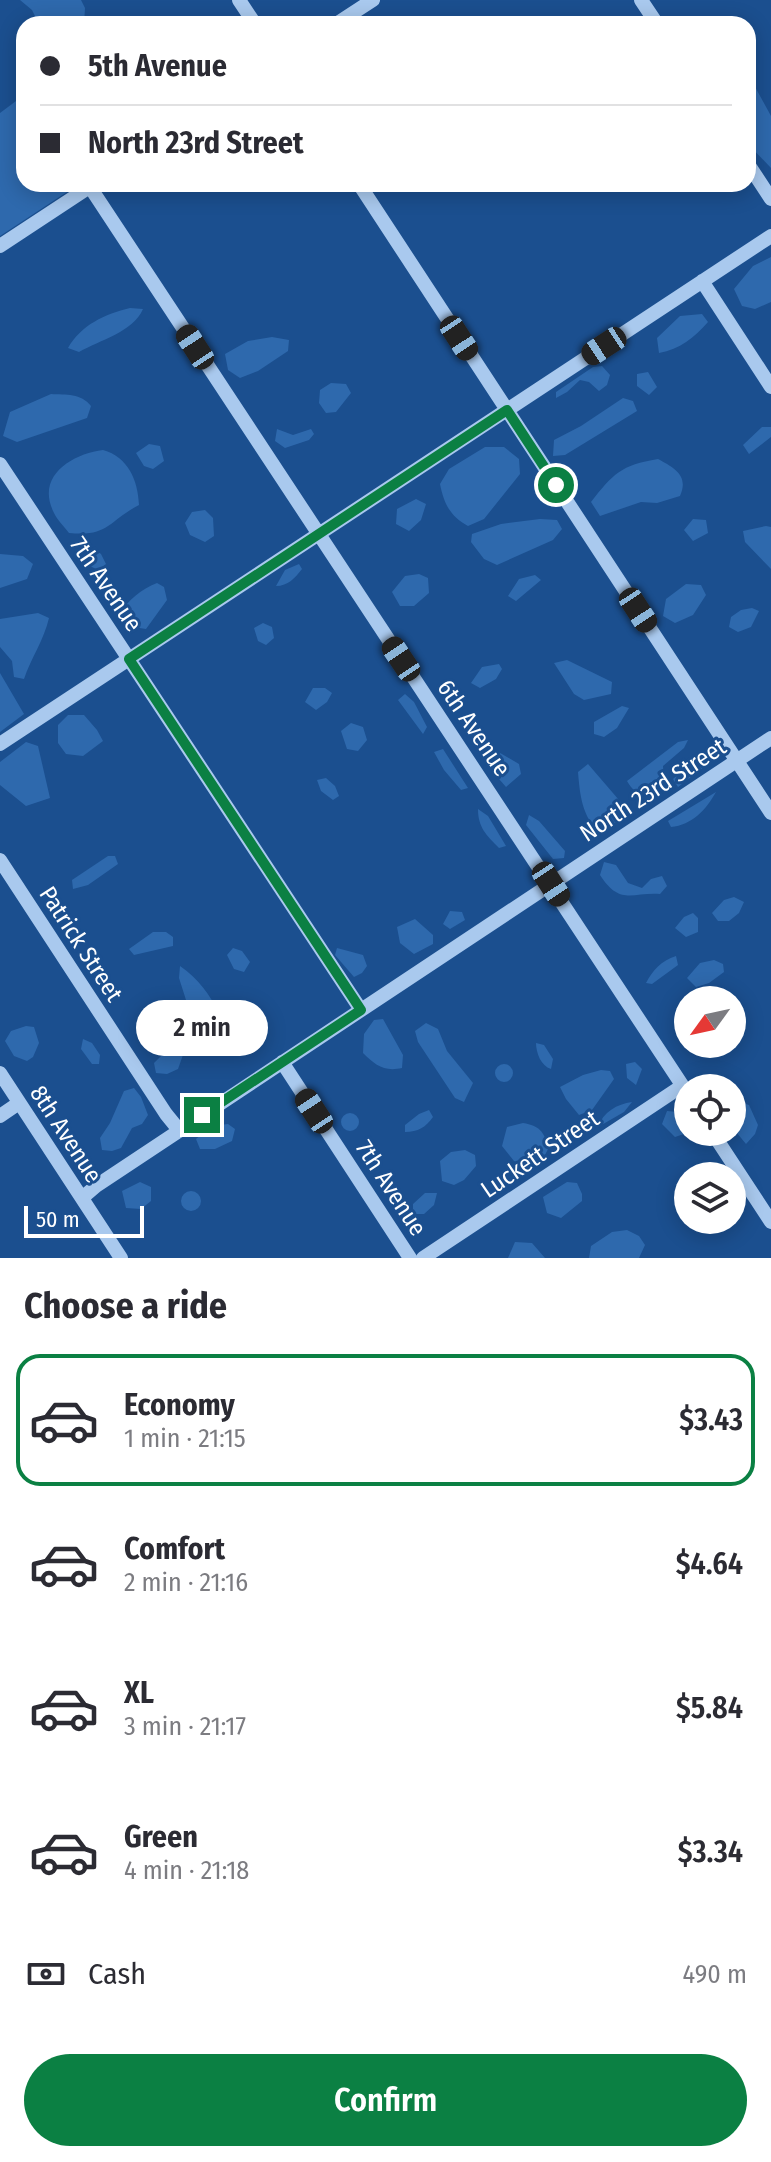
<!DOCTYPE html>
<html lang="en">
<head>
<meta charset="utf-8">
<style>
  body { margin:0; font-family:"Fira Sans Condensed",sans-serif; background:#f7f7f7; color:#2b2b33; height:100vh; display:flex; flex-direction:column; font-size:30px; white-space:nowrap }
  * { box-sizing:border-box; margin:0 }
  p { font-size:26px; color:#7c7c81 }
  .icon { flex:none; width:44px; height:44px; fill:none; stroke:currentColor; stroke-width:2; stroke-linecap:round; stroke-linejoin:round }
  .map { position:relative; height:1258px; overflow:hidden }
  .drawer { display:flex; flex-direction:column; background:#fff; flex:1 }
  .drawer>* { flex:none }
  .hud { position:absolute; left:16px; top:16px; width:740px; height:176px; border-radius:24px; box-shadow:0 4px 20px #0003; display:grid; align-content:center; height:176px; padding:0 24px; background:#fff }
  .needle { width:52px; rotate:237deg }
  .fabs { position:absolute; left:674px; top:986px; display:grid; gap:16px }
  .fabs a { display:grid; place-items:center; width:72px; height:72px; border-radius:50%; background:#fff; box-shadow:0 4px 20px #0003; font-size:40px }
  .scale { position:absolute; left:24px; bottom:20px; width:120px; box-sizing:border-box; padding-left:8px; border:4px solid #fff; border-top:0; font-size:22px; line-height:28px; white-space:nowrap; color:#fff; -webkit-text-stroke:6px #1b4f8f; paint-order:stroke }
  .end { position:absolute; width:36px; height:36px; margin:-18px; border:10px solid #0b8043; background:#fff; box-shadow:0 0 0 4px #fff }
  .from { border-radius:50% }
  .bubble { position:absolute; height:56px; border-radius:28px; background:#fff; box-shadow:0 4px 20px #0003; font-size:26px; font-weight:600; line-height:56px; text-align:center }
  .car { position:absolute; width:24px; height:48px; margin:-24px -12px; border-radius:10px; box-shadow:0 0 6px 2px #0007; background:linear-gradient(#222 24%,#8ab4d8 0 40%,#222 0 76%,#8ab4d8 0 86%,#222 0) }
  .hud b { display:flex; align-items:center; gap:28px; height:76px; font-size:30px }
  .hud b+b { border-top:2px solid #e1e1e2 }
  .hud i { width:20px; height:20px; background:#2b2b33 }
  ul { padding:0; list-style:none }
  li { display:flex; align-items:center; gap:24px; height:132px; margin:0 16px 12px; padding:0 8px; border:4px solid transparent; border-radius:24px }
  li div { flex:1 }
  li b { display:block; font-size:30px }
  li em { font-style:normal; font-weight:600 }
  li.current { border-color:#0b8043 }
  li>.icon { width:72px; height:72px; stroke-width:1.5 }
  h2 { padding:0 24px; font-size:36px; line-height:96px }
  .pay { display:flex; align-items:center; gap:20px; height:88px; padding:0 24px; font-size:30px }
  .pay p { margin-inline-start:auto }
  .cta { display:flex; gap:16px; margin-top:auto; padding:16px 24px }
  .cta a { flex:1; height:92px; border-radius:48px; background:#0b8043; color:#fff; font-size:32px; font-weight:600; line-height:92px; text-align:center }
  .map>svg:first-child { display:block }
  .green { fill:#2e69ad }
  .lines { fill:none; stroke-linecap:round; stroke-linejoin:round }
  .minor { stroke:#a9c9ee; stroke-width:14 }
  .route { stroke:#0b8043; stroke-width:10 }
  .labels { text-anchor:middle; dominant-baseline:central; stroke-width:6; stroke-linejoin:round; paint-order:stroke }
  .street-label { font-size:24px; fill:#fff; stroke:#1b4f8f }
</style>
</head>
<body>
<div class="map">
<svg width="771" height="1258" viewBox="0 0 771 1258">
  <rect width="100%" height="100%" fill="#1b4f8f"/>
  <path class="green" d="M 20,0 L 81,0 L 85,8 L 84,24 L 39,24 L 32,10 Z
    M 748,74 L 771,116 L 771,168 L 748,144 Z
    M 24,95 L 24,184 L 79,184 L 0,236 L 0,113 Z
    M 771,257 L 771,302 L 755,309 L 742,306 L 734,289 L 753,266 Z
    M 130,308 L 143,309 C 133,332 100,340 79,352 L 68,348 C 81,325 105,314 130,308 Z
    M 702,314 L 708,322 C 694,338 680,349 659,353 L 657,338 L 680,316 Z
    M 272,337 L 289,340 L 288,351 L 258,371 L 240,378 L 228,370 L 225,354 L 248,341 Z
    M 602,366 L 610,375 L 607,385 L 599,391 L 589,382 L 580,380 L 567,392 L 556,398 L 556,392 L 593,367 Z
    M 648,372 L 657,387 L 649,395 L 637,386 L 637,374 Z
    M 331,383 L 346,384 L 351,393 L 336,412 L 326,413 L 319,403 L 320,390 Z
    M 51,394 C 66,395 81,393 91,406 L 87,418 L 17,442 L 3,436 L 10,412 Z
    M 623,398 L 633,401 L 637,411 L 565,455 L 553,456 L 554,440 L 581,426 Z
    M 762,427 L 771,427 L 771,437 L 749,454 L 743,445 Z
    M 277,429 L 293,435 L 311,429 L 314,434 L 309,440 L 285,448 L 275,441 Z
    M 149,444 L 160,446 L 164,461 L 153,469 L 144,466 L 136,453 Z
    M 485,447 L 504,447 L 519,459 L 520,474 L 484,519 L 468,526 C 450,516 444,504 440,484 L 449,469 Z
    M 103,450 C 128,457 138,480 139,505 C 108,521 109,537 69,533 C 64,526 57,520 54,513 C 35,476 72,454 103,450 Z
    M 658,459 C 675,468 689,476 680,496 L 657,503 L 641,502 L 600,516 L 591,502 C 613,474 621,465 658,459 Z
    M 416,499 L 426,504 L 421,520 L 409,531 L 396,524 L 397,509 Z
    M 205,510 L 213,518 L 214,536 L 205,542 L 190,535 L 185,523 L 192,512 Z
    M 540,519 L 557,520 L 562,529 L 553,540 L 497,565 L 484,559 L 471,542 L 472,534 L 501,524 Z
    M 693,519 L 706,520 L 708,533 L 693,541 L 684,530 Z
    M 766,526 L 771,527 L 771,569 L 745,542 L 743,531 Z
    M 95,550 L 101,554 L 106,564 L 98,570 L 88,565 L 85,553 Z
    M 0,554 L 23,556 L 33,564 L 27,579 L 0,588 Z
    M 299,564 L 302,569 C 295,578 288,586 276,586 L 285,570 Z
    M 419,574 L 428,578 L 429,593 L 414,606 L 400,606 L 392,592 L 405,576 Z
    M 535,575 L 541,580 L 516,601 L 508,596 L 519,579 Z
    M 157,583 L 164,587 L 167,600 L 146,629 L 133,627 L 119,614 C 129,600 141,589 157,583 Z
    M 686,584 L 701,585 L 706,595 L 693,615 L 675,623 L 663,616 L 666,599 Z
    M 752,608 L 759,611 L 751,627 L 738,632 L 729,627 L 731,617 L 741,610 Z
    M 38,613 L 49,618 C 44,640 31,658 24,679 L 14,677 L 12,661 L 0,647 L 0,619 Z
    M 263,623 L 272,627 L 274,638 L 266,645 L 258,641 L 254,628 Z
    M 567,660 L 612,682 L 611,694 L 584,700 L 574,694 L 554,663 Z
    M 499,664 L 502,669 L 496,679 L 480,688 L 471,683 L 482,667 Z
    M 0,673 L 24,714 L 0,732 Z
    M 313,688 L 325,688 L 332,693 L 327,702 L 316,710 L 305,702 Z
    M 405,694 L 414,702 L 427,727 L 423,734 L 398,700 Z
    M 622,706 L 629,708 L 617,728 L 604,737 L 594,734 L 594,722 Z
    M 68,715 L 84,715 L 97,730 L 103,741 L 83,756 L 66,754 L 58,743 L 58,725 Z
    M 351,723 L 363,727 L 367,740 L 358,751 L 347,749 L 341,731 Z
    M 688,740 L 684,748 L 663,766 L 664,786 C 650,796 636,798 627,781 L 678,742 Z
    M 26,742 L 38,746 L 50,798 L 26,806 L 0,785 L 0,762 Z
    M 443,749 L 468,788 L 461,790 L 444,770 L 434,752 Z
    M 495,750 L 519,764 L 521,774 L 506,787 L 493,772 L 487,751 Z
    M 706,759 L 705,766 L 678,787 L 673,779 L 693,762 Z
    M 588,764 L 625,807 L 622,821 L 609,825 L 599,833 C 582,815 580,796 578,772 Z
    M 326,778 L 335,786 L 339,796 L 333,800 L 321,791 L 317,780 Z
    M 716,792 C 706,810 692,825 671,827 L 668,821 Z
    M 478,809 L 488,816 L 506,846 L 499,848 C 486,835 478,827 478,809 Z
    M 529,815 L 539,821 L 565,851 L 564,858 L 553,859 L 526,825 Z
    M 108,856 L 115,856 L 118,864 L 88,885 L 73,889 L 72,880 Z
    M 604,862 L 616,865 L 628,883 L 642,888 L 651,879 L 662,876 L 667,886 L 660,894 C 632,892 620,906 600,875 Z
    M 734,897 L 744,902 L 739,913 L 729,921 L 718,921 L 712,913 L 724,900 Z
    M 450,911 L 462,912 L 465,920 L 450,929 L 443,924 Z
    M 693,913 L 698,918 L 698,932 L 686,937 L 675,928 L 684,917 Z
    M 415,919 L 433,935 L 433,944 L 414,954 L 400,943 L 397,927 Z
    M 153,932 L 166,932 L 173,937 L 173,946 L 134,955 L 129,949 Z
    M 233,948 L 242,951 L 250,962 L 244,972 L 234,969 L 227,955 Z
    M 337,948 L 363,955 L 367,966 L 362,973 L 354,977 L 335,955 Z
    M 676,956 L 678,965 L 652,984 L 646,983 C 653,970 661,961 676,956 Z
    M 714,960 L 723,964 L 724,972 L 709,983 L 696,987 L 687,978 L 700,963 Z
    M 180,966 C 199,979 209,994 220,1014 L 217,1021 L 205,1028 L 193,1022 L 179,978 Z
    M 383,1019 L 403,1055 L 402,1068 C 384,1072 375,1065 363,1053 L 364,1034 L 374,1020 Z
    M 426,1023 L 438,1029 L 447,1051 L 473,1083 L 464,1102 L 455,1098 L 418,1042 L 415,1031 Z
    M 26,1026 L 34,1027 L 39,1043 L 33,1057 L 27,1061 L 14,1056 L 5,1041 L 11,1031 Z
    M 83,1039 L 92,1043 L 100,1055 L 99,1064 L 92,1064 L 81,1049 Z
    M 536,1043 L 544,1045 L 553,1059 L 551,1069 C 541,1066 536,1053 536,1043 Z
    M 179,1044 L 184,1052 L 178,1069 L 167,1074 L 156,1073 L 154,1063 L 167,1050 Z
    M 635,1062 L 642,1069 L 636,1085 L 627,1078 L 626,1064 Z
    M495 1073a9 9 0 1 1 18 0a9 9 0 1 1-18 0Z
    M 601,1070 L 610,1071 L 614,1079 L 592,1110 L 579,1115 L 566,1099 L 560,1087 L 583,1075 Z
    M 134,1088 L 141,1097 L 148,1115 L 142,1124 L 132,1128 L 121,1148 L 112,1151 L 102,1150 L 100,1138 L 110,1123 L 124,1091 Z
    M 734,1100 L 749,1105 L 758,1125 L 755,1134 L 746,1144 L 732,1127 Z
    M 632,1102 L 624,1112 L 598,1127 C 603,1112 617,1104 632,1102 Z
    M 429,1110 L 433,1117 C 426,1127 418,1132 405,1132 L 405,1125 L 419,1114 Z
    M 667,1111 L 678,1112 L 684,1121 L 687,1133 L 675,1137 L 662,1124 Z
    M341 1122a9 9 0 1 1 18 0a9 9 0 1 1-18 0Z
    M 523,1123 C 540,1126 543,1131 549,1147 L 543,1159 L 529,1167 L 514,1161 L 502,1146 L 507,1127 Z
    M 228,1124 L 235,1129 L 232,1141 L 215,1149 L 200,1149 L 196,1139 L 212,1126 Z
    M 465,1150 L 475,1155 L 476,1166 L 464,1180 L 454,1185 L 442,1181 L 440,1161 L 451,1152 Z
    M 140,1182 L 151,1187 L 151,1201 L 141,1209 L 126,1208 L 122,1191 Z
    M 567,1182 L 577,1183 L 582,1194 L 582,1201 L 561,1218 L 547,1213 L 543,1197 Z
    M181 1201a10 10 0 1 1 20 0a10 10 0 1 1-20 0Z
    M 425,1193 L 437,1193 L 434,1205 L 424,1214 L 413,1214 L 413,1204 Z
    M 627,1230 L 639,1236 L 645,1245 L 639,1258 L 589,1258 L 591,1246 L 612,1232 Z
    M 515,1242 L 532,1243 L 545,1258 L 508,1258 Z"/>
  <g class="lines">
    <path class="minor" d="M 239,0 L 255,24
      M 641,0 L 657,24
      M 336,24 L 373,0
      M 748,164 L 771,199
      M 359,184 L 771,813
      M 90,187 L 688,1094
      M 0,246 L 94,184
      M 702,281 L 771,387
      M 0,464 L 361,1010
      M 0,744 L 771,236
      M 0,860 L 166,1114 L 179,1130
      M 282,1062 L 410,1258
      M 0,1073 L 121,1258
      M 0,1116 L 19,1103
      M 712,1132 L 771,1222
      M 82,1198 L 96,1186 L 771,738
      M 423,1258 L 682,1086"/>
  </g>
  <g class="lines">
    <path class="route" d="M 202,1115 L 361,1010 L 129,659 L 507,410 L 556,485"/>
  </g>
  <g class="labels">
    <g class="street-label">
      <text transform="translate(106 584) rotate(56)">7th Avenue</text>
      <text transform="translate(474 728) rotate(56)">6th Avenue</text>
      <text transform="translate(653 790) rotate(-33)">North 23rd Street</text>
      <text transform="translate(81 944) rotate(57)">Patrick Street</text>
      <text transform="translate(66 1134) rotate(57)">8th Avenue</text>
      <text transform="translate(540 1154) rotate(-34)">Luckett Street</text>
      <text transform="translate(391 1188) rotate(57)">7th Avenue</text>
    </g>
  </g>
</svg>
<div class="fabs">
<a><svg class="needle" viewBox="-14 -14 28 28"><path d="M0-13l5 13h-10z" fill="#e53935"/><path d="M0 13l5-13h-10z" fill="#7c7c81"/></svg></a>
<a><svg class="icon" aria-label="locate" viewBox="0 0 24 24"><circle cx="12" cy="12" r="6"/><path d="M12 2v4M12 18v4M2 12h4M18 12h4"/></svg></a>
<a><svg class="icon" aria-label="layers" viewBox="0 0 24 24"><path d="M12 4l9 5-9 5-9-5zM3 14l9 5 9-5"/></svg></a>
</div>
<div class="scale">50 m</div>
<i class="end from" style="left:556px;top:485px"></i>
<i class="end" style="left:202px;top:1115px"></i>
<div class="bubble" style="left:136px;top:1000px;width:132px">2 min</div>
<i class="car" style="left:459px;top:338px;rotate:147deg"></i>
<i class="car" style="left:604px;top:346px;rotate:237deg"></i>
<i class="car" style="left:195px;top:347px;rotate:327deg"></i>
<i class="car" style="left:638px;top:610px;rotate:147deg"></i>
<i class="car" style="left:401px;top:659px;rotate:326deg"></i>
<i class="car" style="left:551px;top:884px;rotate:147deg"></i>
<i class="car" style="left:314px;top:1111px;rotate:327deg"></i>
<div class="hud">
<b><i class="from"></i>5th Avenue</b>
<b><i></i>North 23rd Street</b>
</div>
</div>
<section class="drawer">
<h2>Choose a ride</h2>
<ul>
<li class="current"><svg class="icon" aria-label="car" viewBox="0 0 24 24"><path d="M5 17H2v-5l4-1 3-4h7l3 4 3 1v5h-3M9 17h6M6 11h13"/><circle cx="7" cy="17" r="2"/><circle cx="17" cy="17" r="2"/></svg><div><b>Economy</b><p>1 min · 21:15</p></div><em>$3.43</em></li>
<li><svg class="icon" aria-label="car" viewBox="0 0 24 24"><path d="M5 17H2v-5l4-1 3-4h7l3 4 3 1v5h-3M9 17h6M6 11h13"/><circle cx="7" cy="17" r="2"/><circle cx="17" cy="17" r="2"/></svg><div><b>Comfort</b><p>2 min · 21:16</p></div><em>$4.64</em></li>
<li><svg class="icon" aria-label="car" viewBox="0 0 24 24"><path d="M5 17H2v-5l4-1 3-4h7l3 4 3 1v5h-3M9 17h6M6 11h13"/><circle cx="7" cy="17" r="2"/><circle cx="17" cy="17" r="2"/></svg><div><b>XL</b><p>3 min · 21:17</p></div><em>$5.84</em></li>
<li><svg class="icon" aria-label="car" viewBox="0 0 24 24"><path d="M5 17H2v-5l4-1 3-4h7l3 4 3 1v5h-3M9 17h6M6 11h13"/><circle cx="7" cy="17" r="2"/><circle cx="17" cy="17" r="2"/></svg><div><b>Green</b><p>4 min · 21:18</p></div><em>$3.34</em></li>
</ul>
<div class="pay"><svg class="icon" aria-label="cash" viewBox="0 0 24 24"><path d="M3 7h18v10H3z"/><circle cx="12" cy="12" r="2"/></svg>Cash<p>490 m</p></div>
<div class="cta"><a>Confirm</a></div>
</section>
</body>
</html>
